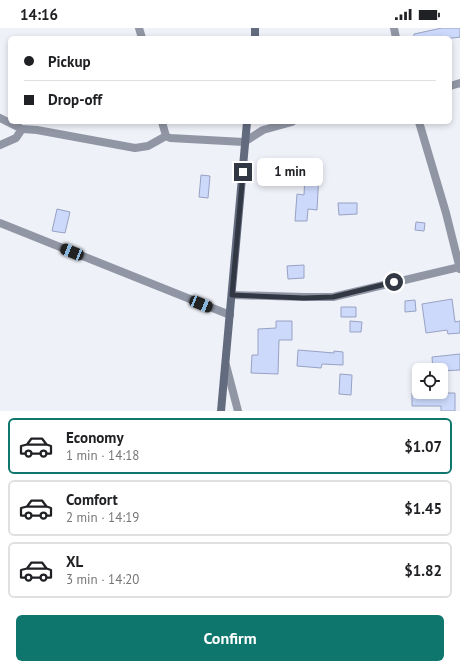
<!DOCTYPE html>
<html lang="en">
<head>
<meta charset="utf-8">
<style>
  body { margin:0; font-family:"PT Sans",sans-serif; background:#f6f6f6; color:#202124; height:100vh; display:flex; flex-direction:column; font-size:15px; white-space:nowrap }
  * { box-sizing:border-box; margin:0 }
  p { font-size:13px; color:#757577 }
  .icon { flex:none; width:22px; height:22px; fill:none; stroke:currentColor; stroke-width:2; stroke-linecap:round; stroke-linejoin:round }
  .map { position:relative; height:383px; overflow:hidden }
  .panel { display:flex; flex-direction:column; background:#fff; flex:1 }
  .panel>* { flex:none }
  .top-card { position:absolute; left:8px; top:8px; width:444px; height:88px; border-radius:6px; box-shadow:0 2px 6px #0003; display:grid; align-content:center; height:88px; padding:0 16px; background:#fff }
  .tools { position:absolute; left:412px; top:335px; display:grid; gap:8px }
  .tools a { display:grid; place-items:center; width:36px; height:36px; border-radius:6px; background:#fff; box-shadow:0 2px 6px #0003; font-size:20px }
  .end { position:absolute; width:18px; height:18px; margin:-9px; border:5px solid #323744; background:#fff; box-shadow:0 0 0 2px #fff }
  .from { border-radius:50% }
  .bubble { position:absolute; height:28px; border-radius:6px; background:#fff; box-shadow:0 2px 6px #0003; font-size:13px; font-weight:700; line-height:28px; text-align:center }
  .car { position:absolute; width:12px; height:24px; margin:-12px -6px; border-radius:5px; box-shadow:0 0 3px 1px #0007; background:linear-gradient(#222 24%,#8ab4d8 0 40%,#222 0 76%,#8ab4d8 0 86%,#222 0) }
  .top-card b { display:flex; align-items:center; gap:14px; height:38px; font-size:15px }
  .top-card b+b { border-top:1px solid #e0e0e0 }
  .top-card i { width:10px; height:10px; background:#202124 }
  ul { padding:7px 0 0; list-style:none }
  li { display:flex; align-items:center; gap:12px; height:56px; margin:0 8px 6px; padding:0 8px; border:2px solid #e0e0e0; border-radius:6px }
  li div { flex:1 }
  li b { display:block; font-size:15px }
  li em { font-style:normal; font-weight:700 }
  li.active { border-color:#0f766e }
  li>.icon { width:36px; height:36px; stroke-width:1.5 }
  .primary-button { display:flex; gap:8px; margin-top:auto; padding:8px 16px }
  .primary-button a { flex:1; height:46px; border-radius:6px; background:#0f766e; color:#fff; font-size:16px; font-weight:700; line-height:46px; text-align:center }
  .status { display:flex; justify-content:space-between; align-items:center; height:28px; padding:0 20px; background:#fff; direction:ltr }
  .status svg { height:11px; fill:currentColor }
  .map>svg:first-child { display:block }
  .building { fill:#ccd9fb; stroke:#97a2c3 }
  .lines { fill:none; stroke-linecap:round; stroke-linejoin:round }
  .street { stroke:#9196a5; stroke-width:8 }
  .secondary { stroke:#636b7f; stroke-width:8 }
  .route { stroke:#323744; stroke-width:5 }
</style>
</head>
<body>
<div class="status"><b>14:16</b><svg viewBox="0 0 49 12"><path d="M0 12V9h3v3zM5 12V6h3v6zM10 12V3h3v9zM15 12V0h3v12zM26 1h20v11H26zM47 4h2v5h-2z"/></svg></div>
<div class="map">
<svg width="460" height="383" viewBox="0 0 460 383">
  <rect width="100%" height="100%" fill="#eff1f8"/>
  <path class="building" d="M 442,0 L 460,0 L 460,9 L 453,10 L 414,10 L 414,6 Z
    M 310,144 L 319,144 L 317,182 L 308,181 L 307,193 L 295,193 L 297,166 L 304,167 L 305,147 L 310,147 Z
    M 201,147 L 210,148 L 208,170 L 199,169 Z
    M 338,175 L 357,175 L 357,186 L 339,187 Z
    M 57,181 L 70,184 L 65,205 L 52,203 Z
    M 416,194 L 425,195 L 424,203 L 415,202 Z
    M 304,237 L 304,250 L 288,251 L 287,238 Z
    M 452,271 L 455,294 L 460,293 L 460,305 L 448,306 L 447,302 L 426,305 L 422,276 Z
    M 415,272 L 416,283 L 405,284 L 405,273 Z
    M 341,279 L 356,279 L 356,289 L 341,289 Z
    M 276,293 L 292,293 L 292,312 L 279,312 L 278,346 L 251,345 L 252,327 L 258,327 L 258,301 L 276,300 Z
    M 350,293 L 362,294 L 361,304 L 350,304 Z
    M 298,322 L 334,325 L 334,323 L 343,324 L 343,337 L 322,336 L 321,340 L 297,338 Z
    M 460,326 L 460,342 L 441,343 L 441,342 L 433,342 L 432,329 Z
    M 340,346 L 352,347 L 351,367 L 339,366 Z
    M 412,365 L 455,365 L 455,383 L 441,383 L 441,378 L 412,378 Z"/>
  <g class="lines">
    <path class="street" d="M 139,0 L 142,10
      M 394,0 L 396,10
      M 450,58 L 460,55
      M 0,90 L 22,101 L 37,102 L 135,120 L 148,118 L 166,108
      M 162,94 L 166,108 L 170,110 L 244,114 L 263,102 L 292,94
      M 419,94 L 446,185 L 460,241
      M 0,117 L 16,110 L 22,101
      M 0,195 L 230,287
      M 232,267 L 304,269 L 333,269 L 460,239
      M 226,337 L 238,383"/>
    <path class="secondary" d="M 255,10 L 255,0
      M 221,383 L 247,94"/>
  </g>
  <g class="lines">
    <path class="route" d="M 243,144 L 232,267 L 304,270 L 333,269 L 394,254"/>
  </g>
</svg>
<div class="tools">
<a><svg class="icon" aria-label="locate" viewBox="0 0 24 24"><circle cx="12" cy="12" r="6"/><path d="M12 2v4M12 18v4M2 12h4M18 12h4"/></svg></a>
</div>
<i class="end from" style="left:394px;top:254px"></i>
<i class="end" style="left:243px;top:144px"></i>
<div class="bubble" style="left:257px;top:130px;width:66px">1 min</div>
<i class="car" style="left:72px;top:224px;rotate:292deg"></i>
<i class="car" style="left:201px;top:276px;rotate:112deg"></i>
<div class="top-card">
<b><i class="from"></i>Pickup</b>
<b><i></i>Drop-off</b>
</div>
</div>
<section class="panel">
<ul>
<li class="active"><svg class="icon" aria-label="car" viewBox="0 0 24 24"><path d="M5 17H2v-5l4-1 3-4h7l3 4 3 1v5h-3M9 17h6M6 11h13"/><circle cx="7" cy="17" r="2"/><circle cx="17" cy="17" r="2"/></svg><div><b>Economy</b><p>1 min · 14:18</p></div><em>$1.07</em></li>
<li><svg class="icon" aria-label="car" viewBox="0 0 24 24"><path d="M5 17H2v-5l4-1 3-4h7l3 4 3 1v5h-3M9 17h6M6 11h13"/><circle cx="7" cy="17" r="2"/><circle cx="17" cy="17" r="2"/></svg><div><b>Comfort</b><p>2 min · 14:19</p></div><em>$1.45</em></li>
<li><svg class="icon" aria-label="car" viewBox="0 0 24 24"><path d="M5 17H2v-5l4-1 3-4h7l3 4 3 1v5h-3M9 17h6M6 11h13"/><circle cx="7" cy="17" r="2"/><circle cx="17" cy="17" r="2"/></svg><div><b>XL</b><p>3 min · 14:20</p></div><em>$1.82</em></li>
</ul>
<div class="primary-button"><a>Confirm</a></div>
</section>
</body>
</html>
